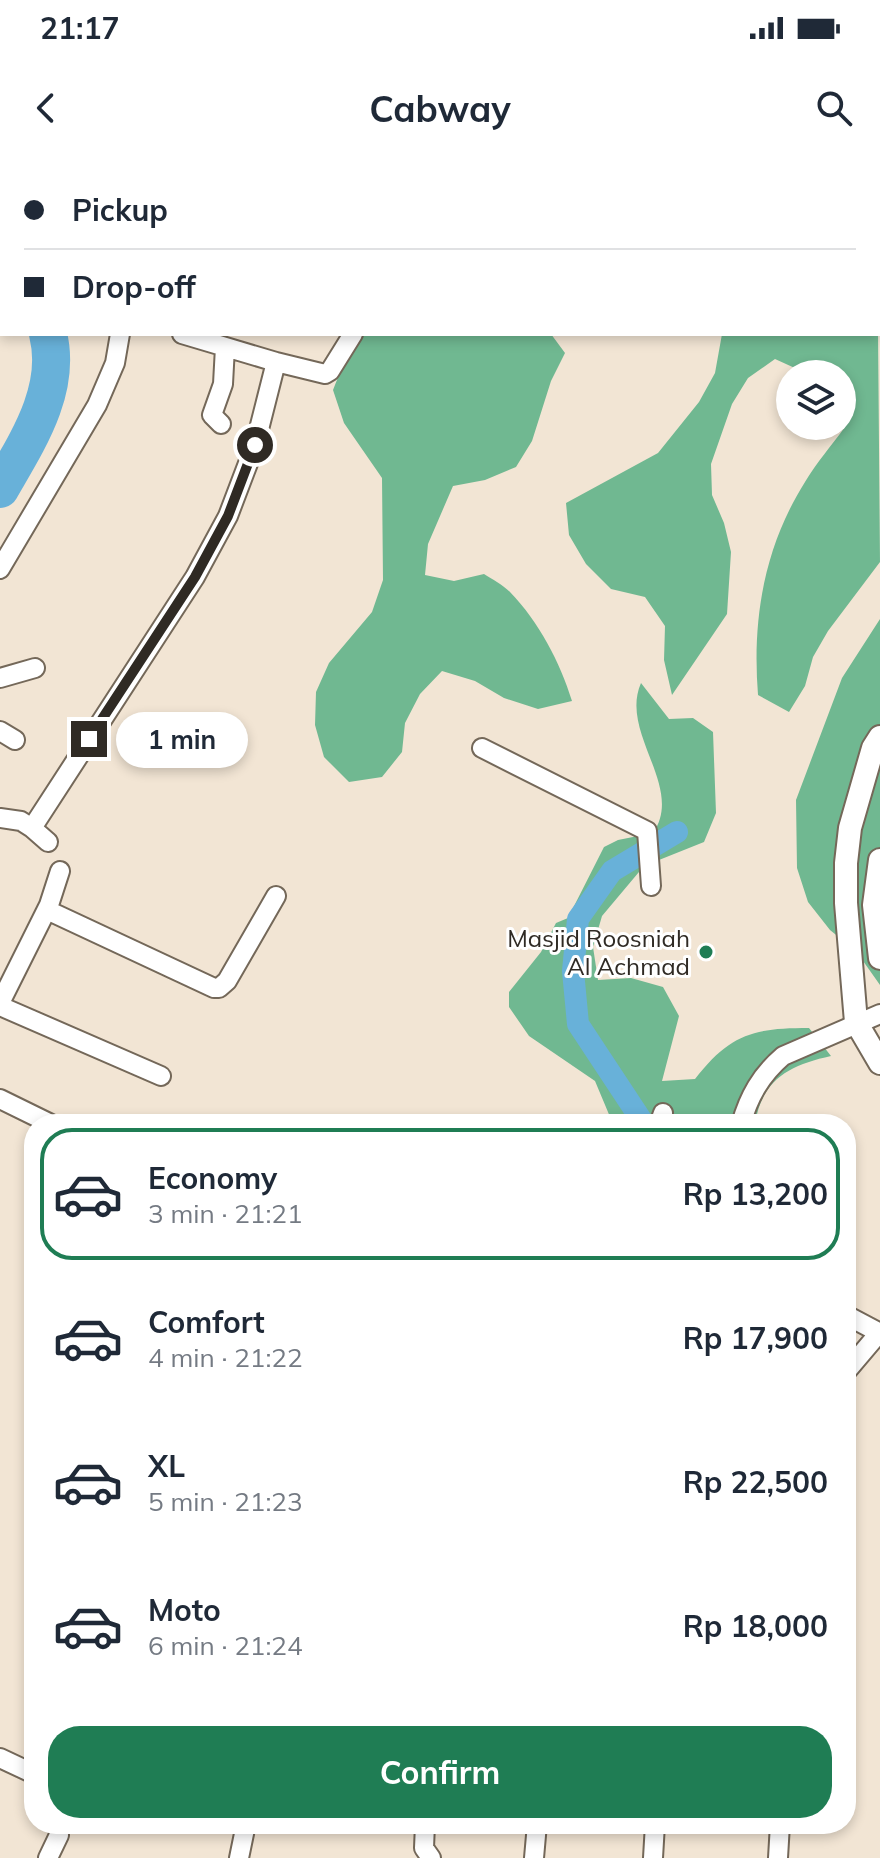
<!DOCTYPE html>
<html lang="en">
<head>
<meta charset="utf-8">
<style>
  body { margin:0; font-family:Mulish,sans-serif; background:#f2f2f3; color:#1f2937; height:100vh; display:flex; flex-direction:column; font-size:30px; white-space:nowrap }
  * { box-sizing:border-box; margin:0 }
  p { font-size:26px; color:#747a83 }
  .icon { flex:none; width:44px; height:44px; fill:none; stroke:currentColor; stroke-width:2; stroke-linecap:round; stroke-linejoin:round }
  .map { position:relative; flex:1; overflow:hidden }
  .drawer { position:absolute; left:24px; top:954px; width:832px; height:720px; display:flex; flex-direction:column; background:#fff; border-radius:32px; box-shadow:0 4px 12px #0003 }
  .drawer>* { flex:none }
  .guide { position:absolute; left:0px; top:0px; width:880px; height:176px; box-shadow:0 4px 12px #0003; display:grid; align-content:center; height:176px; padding:0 24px; background:#fff }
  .tools { position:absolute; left:776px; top:200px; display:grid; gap:16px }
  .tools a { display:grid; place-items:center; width:80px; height:80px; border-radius:50%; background:#fff; box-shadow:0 4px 12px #0003; font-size:40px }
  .end { position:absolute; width:36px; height:36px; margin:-18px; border:10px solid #2f2a24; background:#fff; box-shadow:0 0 0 4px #fff }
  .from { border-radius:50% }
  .bubble { position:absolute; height:56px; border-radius:28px; background:#fff; box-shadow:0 4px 12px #0003; font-size:26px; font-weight:700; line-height:56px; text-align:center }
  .guide b { display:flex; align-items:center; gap:28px; height:76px; font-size:30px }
  .guide b+b { border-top:2px solid #e0e1e3 }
  .guide i { width:20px; height:20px; background:#1f2937 }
  ul { padding:14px 0 0; list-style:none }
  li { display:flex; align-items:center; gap:24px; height:132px; margin:0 16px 12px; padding:0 8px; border:4px solid transparent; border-radius:32px }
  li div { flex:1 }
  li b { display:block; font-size:30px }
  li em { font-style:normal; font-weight:700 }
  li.on { border-color:#1f7d54 }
  li>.icon { width:72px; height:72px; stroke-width:1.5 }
  .action { display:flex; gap:16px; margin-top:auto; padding:16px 24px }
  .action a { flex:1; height:92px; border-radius:32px; background:#1f7d54; color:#fff; font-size:32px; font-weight:700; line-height:92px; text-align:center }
  .status { display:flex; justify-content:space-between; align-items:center; height:56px; padding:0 40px; background:#fff; direction:ltr }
  .status svg { height:22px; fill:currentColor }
  header { display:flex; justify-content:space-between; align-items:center; height:104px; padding:0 24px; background:#fff; font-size:36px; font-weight:700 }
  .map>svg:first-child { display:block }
  .forest { fill:#70b891 }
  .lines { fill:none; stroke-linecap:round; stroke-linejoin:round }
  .canal { stroke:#68b1d9; stroke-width:22 }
  .river { stroke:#68b1d9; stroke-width:38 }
  .minor-casing { stroke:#746859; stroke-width:22 }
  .tertiary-casing { stroke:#746859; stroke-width:26 }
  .minor { stroke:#fff; stroke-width:18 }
  .tertiary { stroke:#fff; stroke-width:22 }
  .route { stroke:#2f2a24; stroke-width:10 }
  .poi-dot { fill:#1f7d54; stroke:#fff; stroke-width:3 }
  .labels { text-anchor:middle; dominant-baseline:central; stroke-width:6; stroke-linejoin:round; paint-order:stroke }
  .poi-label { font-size:24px; fill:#2f2a24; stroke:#fff; text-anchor:end }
</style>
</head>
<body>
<div class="status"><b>21:17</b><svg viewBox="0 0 49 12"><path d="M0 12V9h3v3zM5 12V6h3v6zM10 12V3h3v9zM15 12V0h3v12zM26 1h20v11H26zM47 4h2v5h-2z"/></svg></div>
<header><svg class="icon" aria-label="back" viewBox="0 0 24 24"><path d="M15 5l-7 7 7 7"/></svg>Cabway<svg class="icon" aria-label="search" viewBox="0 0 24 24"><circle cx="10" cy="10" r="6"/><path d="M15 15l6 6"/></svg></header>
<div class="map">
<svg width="880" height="1698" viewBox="0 0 880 1698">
  <rect width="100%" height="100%" fill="#f2e5d4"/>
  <path class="forest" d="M 245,0 L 471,0 L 472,2 L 245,2 Z
    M 598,0 L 795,0 L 796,2 L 599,2 Z
    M 878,168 L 880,402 L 828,471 L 813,497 L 805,526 L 789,552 L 758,535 C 752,459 764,387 805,322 C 816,303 832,285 845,267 L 842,261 L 842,214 L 808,214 L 775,199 L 748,218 L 732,244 L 711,304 L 712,335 L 724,363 L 731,392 L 727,454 L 672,535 L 664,500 L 665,466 L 645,437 L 611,429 L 586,404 L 569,375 L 566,343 L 658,293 L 699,242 L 715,213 L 722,174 L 878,174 Z
    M 355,174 L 551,174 L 565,193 L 551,221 L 532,281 L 516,307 L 485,320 L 453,326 L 428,384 L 425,415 L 454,421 L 484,414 C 492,419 503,425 510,432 C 539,462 560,502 572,541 L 538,549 L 504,538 L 475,521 L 442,511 L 420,534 L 405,563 L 402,592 L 382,617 L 349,622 L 324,597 L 315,565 L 316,532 L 329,503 L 372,452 L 383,420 L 382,318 L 344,263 L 333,230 Z
    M 880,459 L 880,825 L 856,791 L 830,770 L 808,742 L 797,708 L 796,640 L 842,518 Z
    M 641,523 L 669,559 L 693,558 L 713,572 L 716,653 L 704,682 L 644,706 L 602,756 L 593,787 L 598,820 L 631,818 L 663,827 L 679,856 L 662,921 L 695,919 C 730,874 753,868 809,868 L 831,896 C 790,905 762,919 755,964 L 613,964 L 595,921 L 529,876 L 509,847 L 509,832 L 541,792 L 556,763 L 568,758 L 604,687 L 618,680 L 653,673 C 685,627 619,573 641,523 Z"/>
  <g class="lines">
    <path class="canal" d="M 644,964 L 578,864 L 573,811 L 578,759 L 612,711 L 677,672"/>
    <path class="river" d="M 829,0 L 830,2
      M 0,47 L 2,71
      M 878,118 L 880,121
      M 0,329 C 27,282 62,230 48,174"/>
    <g class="minor-casing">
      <path id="minor" d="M 74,0 L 74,2
        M 400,0 L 401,2
        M 182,174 L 276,202 L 325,214 L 330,211 L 353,174
        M 221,264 L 212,255 L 223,224 L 225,187
        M 0,409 L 97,245 L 115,203 L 120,174
        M 0,518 L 35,508
        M 0,571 L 15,580
        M 482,588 L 647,671 L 651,726
        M 0,658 L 21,661 L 32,668 L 195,417 L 228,356 L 255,285 L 276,202
        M 32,668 L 48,682
        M 47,750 L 214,828 L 219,828 L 227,821 L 276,736
        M 0,843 L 49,745 L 60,711
        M 0,846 L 161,916
        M 0,939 L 51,964
        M 659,964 L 663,953
        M 741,964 C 749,936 761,915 783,896 L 880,854
        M 846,1155 L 880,1173
        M 846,1212 L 879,1173
        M 0,1598 L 34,1614
        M 425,1664 L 424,1688 L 431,1698
        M 48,1698 L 59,1675
        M 239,1698 L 246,1664
        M 534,1698 L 537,1664
        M 653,1698 L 655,1664
        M 778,1698 L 780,1664"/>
    </g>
    <g class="tertiary-casing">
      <path id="tertiary" d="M 880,577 L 873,588 L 850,668 L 846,703 L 846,743 L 856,862 L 880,903
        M 880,700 L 874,745 L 880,798"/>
    </g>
    <use href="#minor" class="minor"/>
    <use href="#tertiary" class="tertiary"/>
  </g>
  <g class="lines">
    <path class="route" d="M 89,579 L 195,417 L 228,356 L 255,285"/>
  </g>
  <circle class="poi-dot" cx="706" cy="792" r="8"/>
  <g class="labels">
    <g class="poi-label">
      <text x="690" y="778">Masjid Roosniah<tspan x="690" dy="28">Al Achmad</tspan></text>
    </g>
  </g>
</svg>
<div class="tools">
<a><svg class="icon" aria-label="layers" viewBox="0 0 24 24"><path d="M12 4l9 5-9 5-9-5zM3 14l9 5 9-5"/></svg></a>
</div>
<i class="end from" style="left:255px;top:285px"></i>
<i class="end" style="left:89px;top:579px"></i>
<div class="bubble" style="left:116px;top:552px;width:132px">1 min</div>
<div class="guide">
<b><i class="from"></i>Pickup</b>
<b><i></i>Drop-off</b>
</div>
<section class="drawer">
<ul>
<li class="on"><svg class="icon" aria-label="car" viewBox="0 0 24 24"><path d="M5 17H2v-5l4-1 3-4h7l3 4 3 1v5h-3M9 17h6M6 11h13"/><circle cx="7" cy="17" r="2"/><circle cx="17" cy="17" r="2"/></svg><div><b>Economy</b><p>3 min · 21:21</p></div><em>Rp 13,200</em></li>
<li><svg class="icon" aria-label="car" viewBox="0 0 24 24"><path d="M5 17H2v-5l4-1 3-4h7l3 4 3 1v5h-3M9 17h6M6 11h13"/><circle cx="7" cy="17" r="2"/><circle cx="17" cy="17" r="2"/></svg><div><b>Comfort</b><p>4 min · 21:22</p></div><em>Rp 17,900</em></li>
<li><svg class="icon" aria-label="car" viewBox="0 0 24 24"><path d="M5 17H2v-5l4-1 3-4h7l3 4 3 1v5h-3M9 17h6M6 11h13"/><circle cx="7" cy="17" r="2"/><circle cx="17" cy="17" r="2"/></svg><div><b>XL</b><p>5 min · 21:23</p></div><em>Rp 22,500</em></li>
<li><svg class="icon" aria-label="car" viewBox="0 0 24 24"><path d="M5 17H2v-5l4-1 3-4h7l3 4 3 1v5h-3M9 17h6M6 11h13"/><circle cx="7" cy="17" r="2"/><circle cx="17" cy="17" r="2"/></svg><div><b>Moto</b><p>6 min · 21:24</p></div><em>Rp 18,000</em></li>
</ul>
<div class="action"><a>Confirm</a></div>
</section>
</div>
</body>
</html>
